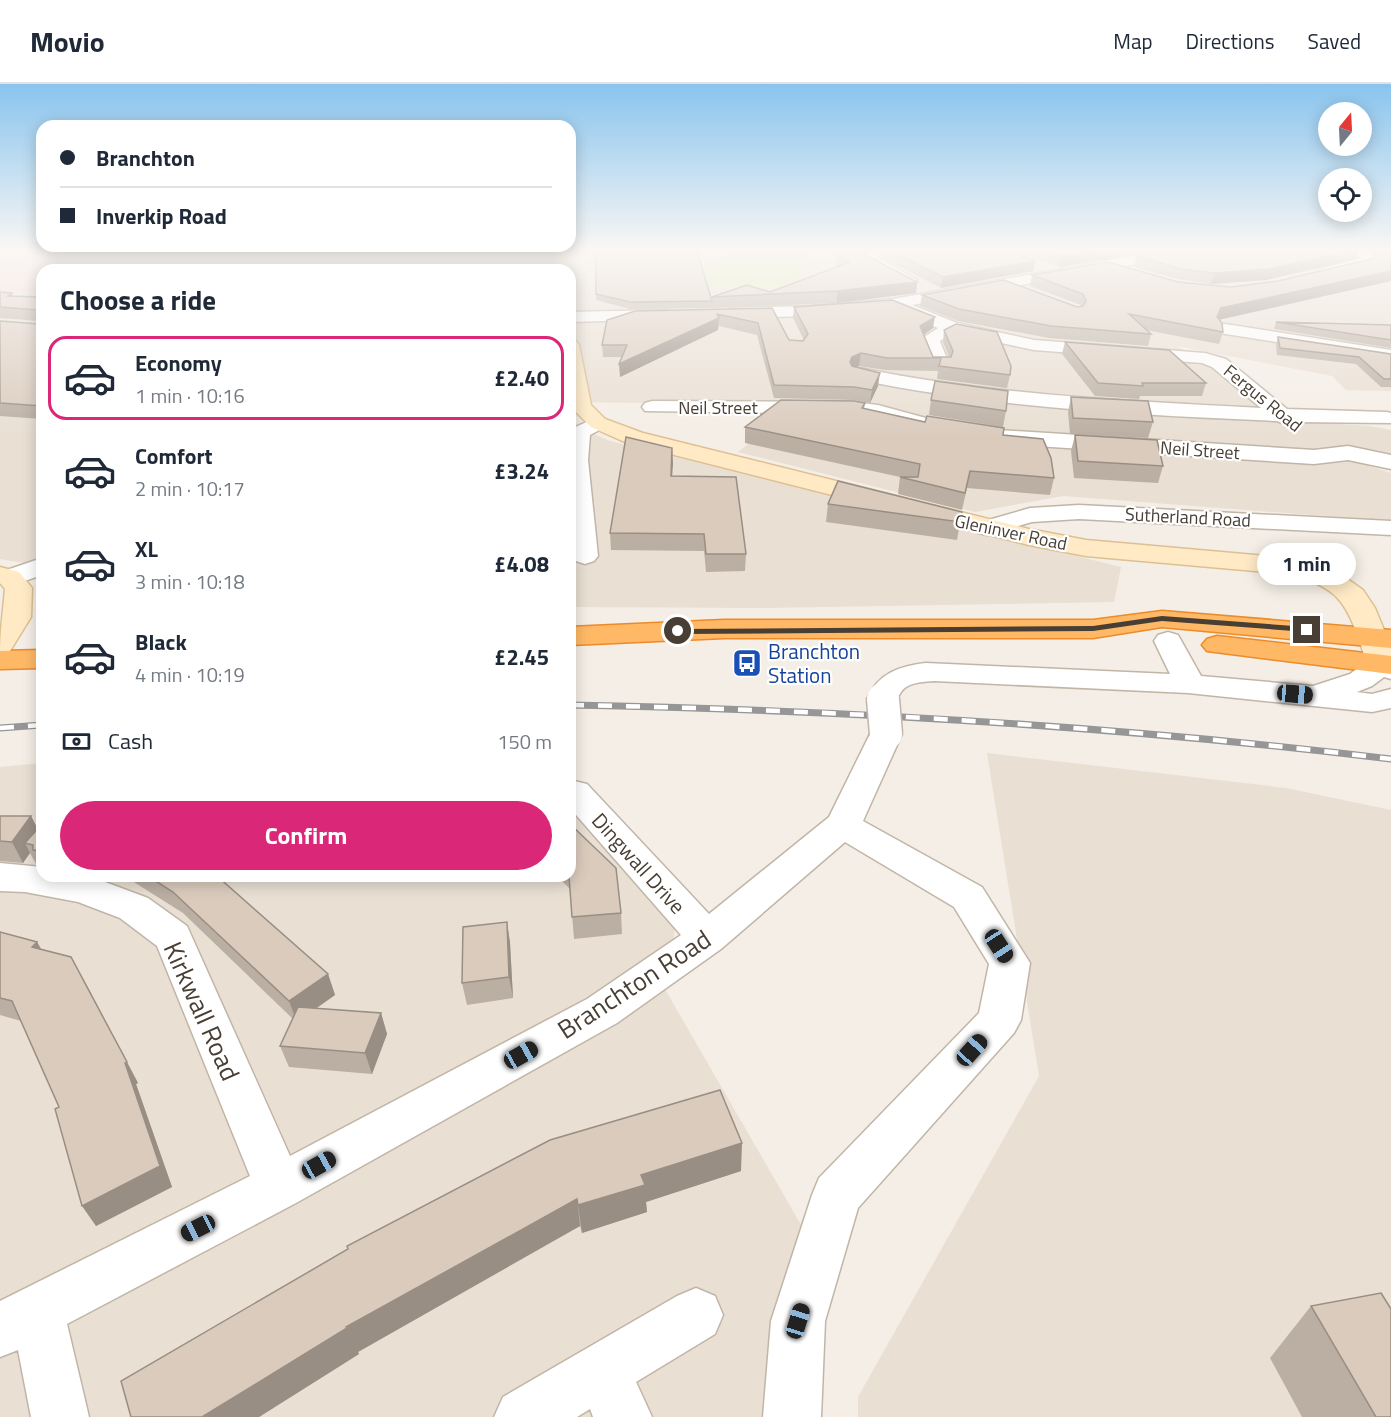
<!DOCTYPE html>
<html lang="en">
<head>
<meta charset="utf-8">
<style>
  body { margin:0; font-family:"Titillium Web",sans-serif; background:#f6f6f7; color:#1f2937; height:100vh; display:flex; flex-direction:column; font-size:22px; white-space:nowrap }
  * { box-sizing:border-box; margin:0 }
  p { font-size:20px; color:#747a83 }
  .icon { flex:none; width:33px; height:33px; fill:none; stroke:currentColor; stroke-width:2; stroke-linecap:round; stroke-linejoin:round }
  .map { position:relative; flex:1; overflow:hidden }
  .sheet { position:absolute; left:36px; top:180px; width:540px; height:618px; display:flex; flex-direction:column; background:#fff; border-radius:18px; box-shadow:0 3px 15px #0003 }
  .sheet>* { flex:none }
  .top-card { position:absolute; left:36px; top:36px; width:540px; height:132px; border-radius:18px; box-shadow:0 3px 15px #0003; display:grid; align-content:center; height:132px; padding:0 24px; background:#fff }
  .needle { width:39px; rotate:18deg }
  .tools { position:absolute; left:1318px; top:18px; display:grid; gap:12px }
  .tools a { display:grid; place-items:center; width:54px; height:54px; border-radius:50%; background:#fff; box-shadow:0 3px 15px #0003; font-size:30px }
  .end { position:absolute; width:27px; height:27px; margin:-14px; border:8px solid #483e34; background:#fff; box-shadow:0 0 0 3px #fff }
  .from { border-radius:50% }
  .bubble { position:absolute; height:42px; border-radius:21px; background:#fff; box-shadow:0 3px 15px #0003; font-size:20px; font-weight:700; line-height:42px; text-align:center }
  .car { position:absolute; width:18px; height:36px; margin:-18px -9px; border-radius:8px; box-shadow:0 0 4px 2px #0007; background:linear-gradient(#222 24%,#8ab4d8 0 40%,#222 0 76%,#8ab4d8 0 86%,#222 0) }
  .top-card b { display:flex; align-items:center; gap:21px; height:57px; font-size:22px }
  .top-card b+b { border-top:2px solid #e0e1e3 }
  .top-card i { width:15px; height:15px; background:#1f2937 }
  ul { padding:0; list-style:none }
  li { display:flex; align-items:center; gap:18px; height:84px; margin:0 12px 9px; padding:0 12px; border:3px solid transparent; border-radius:18px }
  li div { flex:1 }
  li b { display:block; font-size:22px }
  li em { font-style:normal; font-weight:700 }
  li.active { border-color:#db2777 }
  li>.icon { width:54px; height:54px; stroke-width:1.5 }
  h2 { padding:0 24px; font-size:27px; line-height:72px }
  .pay { display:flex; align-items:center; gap:15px; height:66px; padding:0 24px; font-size:22px }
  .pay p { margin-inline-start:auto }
  .primary-button { display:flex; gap:12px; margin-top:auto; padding:12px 24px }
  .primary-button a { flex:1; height:69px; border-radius:36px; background:#db2777; color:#fff; font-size:24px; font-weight:700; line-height:69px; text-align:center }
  header { display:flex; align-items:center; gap:36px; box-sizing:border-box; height:84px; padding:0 30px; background:#fff; border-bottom:2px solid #e0e1e3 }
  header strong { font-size:28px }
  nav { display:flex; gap:33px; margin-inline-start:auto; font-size:21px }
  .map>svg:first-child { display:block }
  .residential { fill:#e9dfd3 }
  .medical { fill:#f6d8d8 }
  .green { fill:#d7edab }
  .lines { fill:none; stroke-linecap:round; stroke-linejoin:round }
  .street-casing { stroke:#c1b5a7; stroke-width:3 }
  .secondary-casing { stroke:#dcc093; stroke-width:3 }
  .highway-casing { stroke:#ec8b29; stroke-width:3 }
  .street { fill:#fff; fill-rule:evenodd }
  .secondary { fill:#ffeac5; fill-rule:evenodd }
  .highway { fill:#ffb966; fill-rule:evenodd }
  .rail-casing { stroke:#969696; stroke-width:7 }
  .rail { stroke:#fff; stroke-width:4.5; stroke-dasharray:14; stroke-linecap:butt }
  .street-bridge-casing { stroke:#c1b5a7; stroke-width:35; stroke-linecap:butt }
  .street-bridge { stroke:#fff; stroke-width:32 }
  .wall { fill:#bbafa3 }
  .shaded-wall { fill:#998e84 }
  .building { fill:#dacbbd; stroke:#998e84; stroke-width:1.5 }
  .route { fill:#483e34 }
  .labels { text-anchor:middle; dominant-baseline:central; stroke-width:4.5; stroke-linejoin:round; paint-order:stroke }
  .far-street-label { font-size:18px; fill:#483e34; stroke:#fff }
  .transit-label { font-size:21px; fill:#164399; stroke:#fff; text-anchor:start }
  .street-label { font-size:21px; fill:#483e34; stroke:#fff }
  .near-street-label { font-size:26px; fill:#483e34; stroke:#fff }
</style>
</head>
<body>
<header>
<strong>Movio</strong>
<nav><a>Map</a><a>Directions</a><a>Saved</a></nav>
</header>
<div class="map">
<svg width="1391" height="1333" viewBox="0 0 1391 1333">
  <rect width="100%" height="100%" fill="#f4eee6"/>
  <path class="residential" d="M 574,167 L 731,167 L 726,177 L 646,193 L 795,203 L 807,167 L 1133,167 L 1152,172 L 1170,168 L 1167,167 L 1391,167 L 1391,307 L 1346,306 L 1332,292 L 1177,262 L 1203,277 L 1283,336 L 1369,342 L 1391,346 L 1391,374 L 1377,371 L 1360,379 L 1391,389 L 1391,437 L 1063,412 L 975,428 L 738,368 L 798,321 L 570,318 L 570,223 L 573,223 Z
    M 0,205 L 42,209 L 42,476 L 24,479 L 0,475 Z
    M 570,340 L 610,357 L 1121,483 L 1114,518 L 762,524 L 570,523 Z
    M 987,669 L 1286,704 L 1391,726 L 1391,1333 L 858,1333 L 858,1313 L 1039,992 Z
    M 42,679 L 42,792 L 570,792 L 570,715 L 677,829 L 666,907 L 804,1146 L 773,1333 L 0,1333 L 0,683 Z"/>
  <path class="medical" d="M 0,167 L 555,167 L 554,186 L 42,186 L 42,209 L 0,205 Z"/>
  <path class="green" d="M 731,167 L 807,167 L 795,204 L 647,201 L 645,194 L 726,177 Z"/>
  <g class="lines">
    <g class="street-casing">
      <path id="street" d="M 864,167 L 878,167 L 878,174 L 917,196 L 909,201 L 904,199 L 866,179 Z
        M 1162,167 L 1191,167 L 1184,171 L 912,221 L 957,239 L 1034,256 L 1205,269 L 1226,275 L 1287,325 L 1387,328 L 1391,329 L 1391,339 L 1295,338 L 1287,341 L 1277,337 C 1137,331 997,324 860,296 L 853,294 L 851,290 L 853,286 L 860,284 C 992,311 1127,317 1261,324 L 1212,283 L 1202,279 L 1034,266 L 954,249 L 940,257 L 949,280 L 947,284 L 933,284 L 921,255 L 938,244 L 891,225 L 810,232 L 731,234 L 723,229 L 731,224 L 810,222 L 893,215 Z
        M 1351,167 L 1370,167 L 1377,176 L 1367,183 L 1326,193 L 1321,191 L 1318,188 L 1321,185 L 1362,174 Z
        M 664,226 L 670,227 L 672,231 L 670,235 L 570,238 L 570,228 Z
        M 1225,240 L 1391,266 L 1391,276 L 1219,249 L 1216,245 L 1219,241 Z
        M 652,317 L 853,318 L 878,321 L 937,337 L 940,341 L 937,345 L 930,347 L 877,333 L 853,330 L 645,327 L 642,323 L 645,319 Z
        M 598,333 L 605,335 L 608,339 L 605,343 L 590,351 L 588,376 L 598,472 L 594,477 L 585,480 L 576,477 L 572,472 L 570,347 L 573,344 Z
        M 999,346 L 1314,366 L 1348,362 L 1391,371 L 1391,385 L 1348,376 L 1314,380 L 1036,362 L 991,357 L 988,352 L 991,347 Z
        M 1079,421 L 1391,437 L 1391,451 L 1079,435 L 1032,438 L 987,451 L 978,449 L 975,444 L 978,439 L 1030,424 Z
        M 42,474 L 42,491 L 10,502 L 0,499 L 1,488 Z
        M 1168,548 L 1178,551 L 1201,592 L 1313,602 L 1350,590 L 1371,574 L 1382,571 L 1391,573 L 1391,595 L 1384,593 L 1372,602 L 1357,608 L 1372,610 L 1391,605 L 1391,624 L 1372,628 L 1188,609 L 934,597 C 923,598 908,598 901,608 C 898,612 897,617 894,622 L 883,624 L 872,622 L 867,615 C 878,589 900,582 926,579 L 1170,590 L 1154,557 L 1158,551 Z
        M 886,640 L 897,643 L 902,650 L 863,737 L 982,803 L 1030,879 L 1021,936 L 1014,949 L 858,1124 L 825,1237 L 821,1333 L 763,1333 L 771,1237 L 812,1111 L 819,1094 L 979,929 L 989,880 L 954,823 L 845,758 L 721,865 L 617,939 L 296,1119 L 67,1240 L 89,1333 L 31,1333 L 18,1266 L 0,1273 L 0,1217 L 250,1092 L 157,862 L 120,834 L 78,818 L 25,808 L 0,807 L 0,779 L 42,783 L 42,792 L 87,792 L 97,795 L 148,814 L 187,842 L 290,1072 L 587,915 L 681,851 L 570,724 L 570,696 L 587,700 L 709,830 L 829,733 L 870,650 L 875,643 Z
        M 696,1204 L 715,1212 L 723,1231 L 715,1250 L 636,1298 L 652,1333 L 593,1333 L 590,1325 L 577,1333 L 494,1333 L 503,1313 L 677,1212 Z"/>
    </g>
    <g class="secondary-casing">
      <path id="secondary" d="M 555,167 L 569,167 L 571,186 L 570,187 L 555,186 Z
        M 570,256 L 576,257 L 579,261 L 591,321 L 605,335 L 643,349 L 1029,445 L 1086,456 L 1288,474 L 1339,489 L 1363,506 L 1375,524 L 1391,563 L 1391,587 L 1382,589 L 1371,586 C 1365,577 1363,566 1359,556 C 1345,513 1331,501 1288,490 L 1086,472 L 1029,461 L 627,359 L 591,343 L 571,323 Z
        M 0,483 L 19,488 L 32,504 L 31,533 L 10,567 L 0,570 C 0,547 3,528 5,505 L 0,499 Z"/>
    </g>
    <g class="highway-casing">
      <path id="highway" d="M 1162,527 L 1391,546 L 1391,564 L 1162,543 L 1093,554 L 724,554 L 570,561 L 570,543 L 724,536 L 1093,536 Z
        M 1217,552 L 1391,572 L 1391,590 L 1207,567 L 1202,561 L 1207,555 Z
        M 42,566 L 42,584 L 0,585 L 0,567 Z"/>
    </g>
    <use href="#street" class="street"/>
    <use href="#secondary" class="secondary"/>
    <use href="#highway" class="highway"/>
    <g class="rail-casing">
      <path id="rail" d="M 570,621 C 845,626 1118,642 1391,675
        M 0,644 L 42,641"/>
    </g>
    <use href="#rail" class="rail"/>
    <g class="street-bridge-casing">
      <path id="street-bridge" d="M 883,615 L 886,650"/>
    </g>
    <use href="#street-bridge" class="street-bridge"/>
  </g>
  <path class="wall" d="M 593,167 L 697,167 L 712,217 L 712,224 L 630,225 L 596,216 L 596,184 Z
    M 880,167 L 1008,167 L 1035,177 L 1033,187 L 941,204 L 880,173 Z
    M 1017,167 L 1151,167 L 1059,183 Z
    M 1371,167 L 1391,167 L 1391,197 L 1219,236 L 1223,248 L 1219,260 L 1146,246 L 1151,250 L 1148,262 L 1049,254 L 958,237 L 920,222 L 922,211 L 1077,223 L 1081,222 L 1081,221 L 1030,202 L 1032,191 L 1178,198 L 1231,203 L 1278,197 L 1371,175 L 1376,172 Z
    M 866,171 L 917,198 L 916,209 L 837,219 L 712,224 L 712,213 L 770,208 L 837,183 L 836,182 L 836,172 Z
    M 1136,172 L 1356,175 L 1266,196 L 1211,200 L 1178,195 L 1134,183 Z
    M 0,208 L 12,209 L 13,212 L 42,213 L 42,335 L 0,332 L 0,237 L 39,240 L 39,237 L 0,234 Z
    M 794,223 L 933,244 L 924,251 L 933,273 L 949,273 L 943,258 L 944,246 L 1010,291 L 1007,304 L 937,295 L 938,287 L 885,286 L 859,282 L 856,283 L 878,302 L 870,319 L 853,316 L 774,314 L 757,251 L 719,242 L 718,246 L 620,293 L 622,273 L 603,273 L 602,261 L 607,236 L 772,224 L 789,256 L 803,257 L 804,256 L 793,234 Z
    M 1276,238 L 1391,241 L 1391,264 L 1274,245 Z
    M 1278,253 L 1391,270 L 1391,303 L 1381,303 L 1356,280 L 1277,271 L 1276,260 Z
    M 1065,258 L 1206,299 L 1202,312 L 1140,312 L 1139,315 L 1095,312 L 1062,270 Z
    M 1071,313 L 1153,338 L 1148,354 L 1070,350 L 1068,328 Z
    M 931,316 L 1006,327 L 1003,343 L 929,331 Z
    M 865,319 L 864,325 L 925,338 L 1003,351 L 1054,394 L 1050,411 L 967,404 L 962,426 L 898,410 L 900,393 L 745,359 L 745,343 Z
    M 1075,351 L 1163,382 L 1158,399 L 1074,394 L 1071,367 Z
    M 672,364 L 672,392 L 746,470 L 745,487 L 706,488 L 704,467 L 611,466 L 610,449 Z
    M 828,420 L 962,428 L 957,456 L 826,438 Z
    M 0,732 L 31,732 L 37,745 L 42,740 L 42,783 L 41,781 L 36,780 L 30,769 L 23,779 L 0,777 Z
    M 100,792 L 217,792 L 328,890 L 335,911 L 316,924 L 381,929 L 387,950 L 372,990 L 289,983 L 280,962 L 293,935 L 183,829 L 129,795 Z
    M 557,792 L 570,792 L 621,829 L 622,850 L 574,855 L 570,805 Z
    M 507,838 L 510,859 L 513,914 L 467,921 L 462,899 Z
    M 0,848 L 37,858 L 41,865 L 83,894 L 138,999 L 136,1000 L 172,1103 L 96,1142 L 59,1023 L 21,937 L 0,931 Z
    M 550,1056 L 741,1087 L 646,1118 L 647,1128 L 582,1149 L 580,1142 L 358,1268 L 359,1270 L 259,1333 L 131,1333 Z
    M 1311,1222 L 1391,1333 L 1302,1333 L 1270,1274 Z"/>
  <path class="shaded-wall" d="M 1094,167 L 1151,167 L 1059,183 L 1061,172 Z
    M 1350,167 L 1359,167 L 1356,175 L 1266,196 L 1211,200 L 1214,189 Z
    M 1035,177 L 1033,187 L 941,204 L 943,193 Z
    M 1391,187 L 1391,197 L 1217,236 L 1214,245 L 1221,224 Z
    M 917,198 L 916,209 L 837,219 L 837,207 Z
    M 935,233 L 933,244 L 919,254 L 920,242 Z
    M 719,234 L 718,246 L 620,293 L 619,280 Z
    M 861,269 L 859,282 L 851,285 L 850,278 L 852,273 Z
    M 880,289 L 878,302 L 870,319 L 872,306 Z
    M 672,364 L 673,380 L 671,408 L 671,392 Z
    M 31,732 L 42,753 L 25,759 L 30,769 L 23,779 L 12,758 Z
    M 507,838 L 510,859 L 513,914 L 509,893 Z
    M 37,858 L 49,879 L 32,863 Z
    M 71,873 L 138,999 L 136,1000 L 172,1103 L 96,1142 L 82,1122 Z
    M 328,890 L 335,911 L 297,938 L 289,917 Z
    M 381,929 L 387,950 L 372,990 L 365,969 Z
    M 742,1059 L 741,1087 L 646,1118 L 647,1128 L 582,1149 L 578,1121 L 641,1091 Z
    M 577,1115 L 580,1142 L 358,1268 L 346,1243 Z
    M 347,1244 L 359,1270 L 259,1333 L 202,1333 Z"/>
  <path class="building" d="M 594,167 L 697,167 L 712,217 L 630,218 L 596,210 L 596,180 Z
    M 837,167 L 865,167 L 866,171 L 917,198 L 837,207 L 712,213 L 747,201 L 770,208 L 850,178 L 836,172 Z
    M 890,167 L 1008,167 L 1035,177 L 943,193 Z
    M 1046,167 L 1094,167 L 1061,172 Z
    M 1167,167 L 1351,167 L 1269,185 L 1214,189 L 1181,185 L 1136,172 Z
    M 1382,167 L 1391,167 L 1391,187 L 1221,224 L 1217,233 L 1222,239 L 1223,248 L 1129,230 L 1151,250 L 1051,242 L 959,225 L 922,211 L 1004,196 L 1077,223 L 1083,222 L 1086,217 L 1083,210 L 1032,191 L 1108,178 L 1178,198 L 1231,203 L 1278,197 L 1371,175 Z
    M 0,208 L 12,209 L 8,212 L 42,213 L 42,322 L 0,319 L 0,237 L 39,240 L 40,228 L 38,226 L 0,223 Z
    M 892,216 L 935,233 L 920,242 L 933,273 L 951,273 L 953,267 L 944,246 L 956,240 L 997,248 L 1011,282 L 1010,291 L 939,282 L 941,274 L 887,274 L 861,269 L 852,273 L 850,278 L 852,282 L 880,289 L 872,306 L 854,303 L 774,301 L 758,239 L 717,230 L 719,234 L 619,280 L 627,261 L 602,261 L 607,236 L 635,227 L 772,224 L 789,256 L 803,257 L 808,250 L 794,223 Z
    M 1276,238 L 1391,241 L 1391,256 Z
    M 1278,253 L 1391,270 L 1391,295 L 1384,295 L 1359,273 L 1280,264 Z
    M 1065,258 L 1169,266 L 1206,299 L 1142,299 L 1143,302 L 1098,299 Z
    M 935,297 L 1008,307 L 1006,327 L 931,316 Z
    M 1071,313 L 1148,317 L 1153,338 L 1073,334 Z
    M 781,316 L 854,317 L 865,319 L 862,324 L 925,338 L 927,332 L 1004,344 L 1003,351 L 1043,355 L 1051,374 L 1054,394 L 970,387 L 965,409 L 900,393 L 918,393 L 920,380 L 745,343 Z
    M 1075,351 L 1157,356 L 1163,382 L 1078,377 Z
    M 626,353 L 672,364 L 671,392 L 736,393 L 746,470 L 706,470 L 704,450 L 610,449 Z
    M 838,397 L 962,428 L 960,438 L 828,420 Z
    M 0,732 L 31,732 L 12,758 L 0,757 Z
    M 42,740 L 42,767 L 33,766 L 33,761 L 25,759 Z
    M 570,740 L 616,784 L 621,829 L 572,833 L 569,792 Z
    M 148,792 L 217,792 L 328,890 L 289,917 L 173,808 Z
    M 507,838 L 509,893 L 462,899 L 463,843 Z
    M 0,848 L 37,858 L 32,863 L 71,873 L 127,978 L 125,979 L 160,1082 L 82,1122 L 55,1025 L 59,1023 L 12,917 L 0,914 Z
    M 298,923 L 381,929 L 365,969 L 280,962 Z
    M 720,1006 L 742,1059 L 641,1091 L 645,1101 L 578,1121 L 577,1115 L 346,1243 L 347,1244 L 202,1333 L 131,1333 L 121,1297 L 348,1165 L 347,1162 L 550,1056 Z
    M 1381,1209 L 1391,1225 L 1391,1333 L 1376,1333 L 1311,1222 Z"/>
  <linearGradient id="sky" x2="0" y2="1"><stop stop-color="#89c4ee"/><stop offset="0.47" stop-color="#faf7f4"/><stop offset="1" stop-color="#faf7f4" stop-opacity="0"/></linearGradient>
  <rect width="1391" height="353" fill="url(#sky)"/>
  <path class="route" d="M 1162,532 L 1307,543 L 1311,546 L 1307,548 L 1162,537 L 1093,547 L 678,550 L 674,547 L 678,545 L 1093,542 Z"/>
  <defs>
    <g id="bus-square" transform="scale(1.5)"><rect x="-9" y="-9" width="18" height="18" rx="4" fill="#1a4fb4" stroke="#fff"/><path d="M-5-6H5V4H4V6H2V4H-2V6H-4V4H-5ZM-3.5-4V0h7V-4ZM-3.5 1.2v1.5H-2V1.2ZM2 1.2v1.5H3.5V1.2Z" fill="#fff"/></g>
  </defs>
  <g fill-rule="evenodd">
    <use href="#bus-square" x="747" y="579"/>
  </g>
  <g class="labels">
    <g class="far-street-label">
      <text transform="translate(1263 314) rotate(39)">Fergus Road</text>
      <text x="718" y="323">Neil Street</text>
      <text transform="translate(1200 366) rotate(4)">Neil Street</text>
      <text transform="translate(1188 433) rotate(3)">Sutherland Road</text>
      <text transform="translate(1011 448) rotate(12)">Gleninver Road</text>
    </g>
    <g class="transit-label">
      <text x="768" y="567">Branchton<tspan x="768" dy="24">Station</tspan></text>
    </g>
    <g class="street-label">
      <text transform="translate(639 779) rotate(48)">Dingwall Drive</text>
    </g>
    <g class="near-street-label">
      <text transform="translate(634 900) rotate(-33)">Branchton Road</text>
      <text transform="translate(202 927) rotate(66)">Kirkwall Road</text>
    </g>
  </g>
</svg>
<div class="tools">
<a><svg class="needle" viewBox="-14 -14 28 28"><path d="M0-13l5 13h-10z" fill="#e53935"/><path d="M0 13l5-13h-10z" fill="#747a83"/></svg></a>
<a><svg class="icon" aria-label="locate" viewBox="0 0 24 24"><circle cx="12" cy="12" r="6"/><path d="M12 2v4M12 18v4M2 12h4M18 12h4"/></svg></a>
</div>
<i class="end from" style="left:678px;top:547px"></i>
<i class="end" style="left:1307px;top:546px"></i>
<div class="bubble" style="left:1257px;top:459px;width:99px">1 min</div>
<i class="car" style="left:1295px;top:610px;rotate:95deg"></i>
<i class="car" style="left:999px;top:862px;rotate:147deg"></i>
<i class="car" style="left:972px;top:966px;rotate:42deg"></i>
<i class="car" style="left:521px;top:971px;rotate:61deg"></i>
<i class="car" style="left:319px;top:1081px;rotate:61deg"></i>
<i class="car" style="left:198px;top:1144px;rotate:243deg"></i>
<i class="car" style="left:798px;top:1237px;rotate:17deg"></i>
<div class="top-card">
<b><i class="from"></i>Branchton</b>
<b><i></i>Inverkip Road</b>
</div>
<section class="sheet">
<h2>Choose a ride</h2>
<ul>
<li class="active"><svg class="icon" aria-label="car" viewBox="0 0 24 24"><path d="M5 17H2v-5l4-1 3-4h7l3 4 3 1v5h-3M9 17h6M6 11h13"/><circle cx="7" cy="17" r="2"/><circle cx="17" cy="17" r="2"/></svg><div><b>Economy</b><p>1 min · 10:16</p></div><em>£2.40</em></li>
<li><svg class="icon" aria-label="car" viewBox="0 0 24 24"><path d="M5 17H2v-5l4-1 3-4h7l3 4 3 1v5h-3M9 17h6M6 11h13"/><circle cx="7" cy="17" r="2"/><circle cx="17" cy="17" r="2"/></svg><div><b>Comfort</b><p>2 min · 10:17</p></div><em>£3.24</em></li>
<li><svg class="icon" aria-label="car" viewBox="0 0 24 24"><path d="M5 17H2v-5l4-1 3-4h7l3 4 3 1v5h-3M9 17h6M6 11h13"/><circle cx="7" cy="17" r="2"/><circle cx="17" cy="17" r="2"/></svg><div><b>XL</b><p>3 min · 10:18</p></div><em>£4.08</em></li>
<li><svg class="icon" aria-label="car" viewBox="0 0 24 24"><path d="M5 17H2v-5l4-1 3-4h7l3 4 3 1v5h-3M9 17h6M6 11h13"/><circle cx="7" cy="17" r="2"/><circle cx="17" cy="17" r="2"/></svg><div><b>Black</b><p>4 min · 10:19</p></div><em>£2.45</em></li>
</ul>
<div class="pay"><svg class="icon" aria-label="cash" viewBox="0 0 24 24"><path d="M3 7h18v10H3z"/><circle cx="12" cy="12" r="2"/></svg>Cash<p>150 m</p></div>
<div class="primary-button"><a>Confirm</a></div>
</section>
</div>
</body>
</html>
